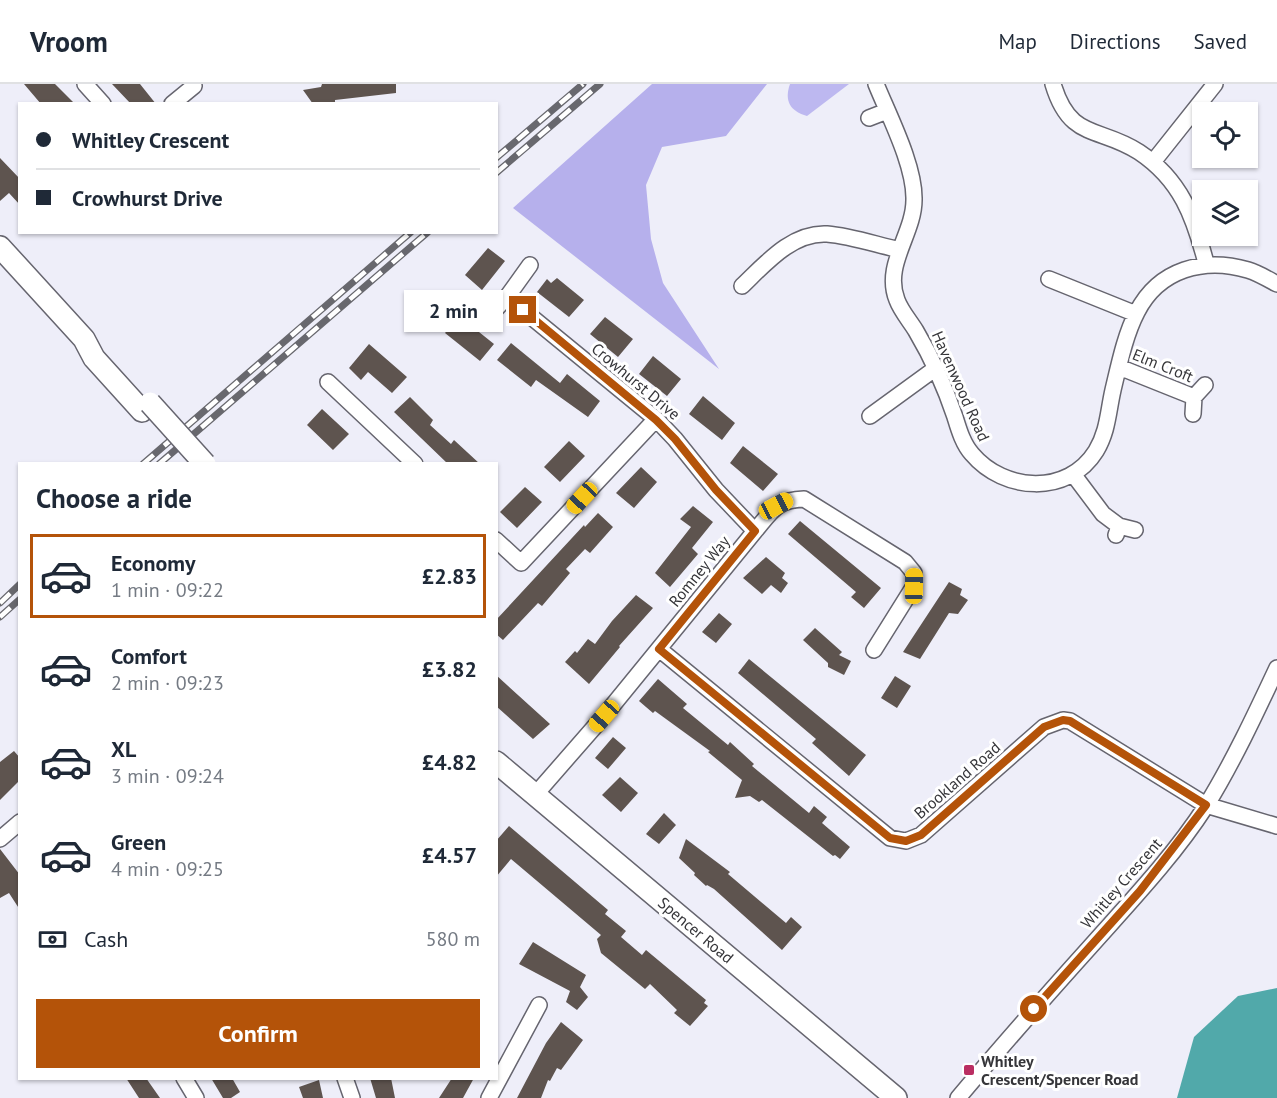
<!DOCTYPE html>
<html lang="en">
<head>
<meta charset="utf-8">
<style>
  body { margin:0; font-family:"PT Sans",sans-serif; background:#f2f2f3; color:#1f2937; height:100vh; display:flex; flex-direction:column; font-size:22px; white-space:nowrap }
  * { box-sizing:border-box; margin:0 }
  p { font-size:20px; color:#747a83 }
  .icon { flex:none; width:33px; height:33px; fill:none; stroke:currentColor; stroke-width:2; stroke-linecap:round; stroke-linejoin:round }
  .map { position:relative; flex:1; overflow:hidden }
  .sheet { position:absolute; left:18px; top:378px; width:480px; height:618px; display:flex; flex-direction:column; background:#fff; border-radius:0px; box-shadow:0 2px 4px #0004 }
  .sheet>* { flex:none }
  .hud { position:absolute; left:18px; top:18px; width:480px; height:132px; border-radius:0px; box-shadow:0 2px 4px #0004; display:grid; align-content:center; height:132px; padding:0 18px; background:#fff }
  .tools { position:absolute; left:1192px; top:18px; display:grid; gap:12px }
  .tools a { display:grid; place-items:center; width:66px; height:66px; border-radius:0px; background:#fff; box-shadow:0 2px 4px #0004; font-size:30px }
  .end { position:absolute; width:27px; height:27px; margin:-14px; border:8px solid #b45309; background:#fff; box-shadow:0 0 0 3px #fff }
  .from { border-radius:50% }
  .bubble { position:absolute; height:42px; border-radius:0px; background:#fff; box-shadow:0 2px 4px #0004; font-size:20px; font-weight:800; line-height:42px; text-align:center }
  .car { position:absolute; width:18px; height:36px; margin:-18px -9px; border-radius:8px; box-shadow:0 0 4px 2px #0007; background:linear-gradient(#f5c518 24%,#345 0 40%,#f5c518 0 76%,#345 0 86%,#f5c518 0) }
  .hud b { display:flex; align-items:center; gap:21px; height:57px; font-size:22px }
  .hud b+b { border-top:2px solid #e0e1e3 }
  .hud i { width:15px; height:15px; background:#1f2937 }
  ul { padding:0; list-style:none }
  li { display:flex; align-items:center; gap:18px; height:84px; margin:0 12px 9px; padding:0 6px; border:3px solid transparent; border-radius:0px }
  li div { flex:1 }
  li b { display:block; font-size:22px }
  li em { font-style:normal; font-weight:800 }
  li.active { border-color:#b45309 }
  li>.icon { width:54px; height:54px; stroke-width:1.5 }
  h2 { padding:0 18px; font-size:27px; line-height:72px }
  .pay { display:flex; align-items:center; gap:15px; height:66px; padding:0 18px; font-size:22px }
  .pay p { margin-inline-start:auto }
  .cta { display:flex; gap:12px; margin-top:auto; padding:12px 18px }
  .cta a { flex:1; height:69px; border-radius:0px; background:#b45309; color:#fff; font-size:24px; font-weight:800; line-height:69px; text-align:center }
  header { display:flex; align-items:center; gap:36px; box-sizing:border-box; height:84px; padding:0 30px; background:#fff; border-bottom:2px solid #e0e1e3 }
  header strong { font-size:28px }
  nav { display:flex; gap:33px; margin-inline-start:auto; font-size:21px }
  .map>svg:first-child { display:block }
  .green { fill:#bdb8f0 }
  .forest { fill:#b6b0ec }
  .water { fill:#51a9aa }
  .building { fill:#5e544f }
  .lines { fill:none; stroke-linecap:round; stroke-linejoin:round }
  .street-casing { stroke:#66656f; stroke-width:18 }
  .secondary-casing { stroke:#66656f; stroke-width:24 }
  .street { stroke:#fff; stroke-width:15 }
  .secondary { stroke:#fff; stroke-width:21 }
  .rail-casing { stroke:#68686e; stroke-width:7 }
  .rail { stroke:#fff; stroke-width:4.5; stroke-dasharray:14; stroke-linecap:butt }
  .secondary-bridge-casing { stroke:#66656f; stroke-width:24; stroke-linecap:butt }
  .secondary-bridge { stroke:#fff; stroke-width:21 }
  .route { stroke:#b45309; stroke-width:8 }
  .poi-dot { fill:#ba2e62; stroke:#fff; stroke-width:2 }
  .labels { text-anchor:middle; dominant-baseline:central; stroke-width:6; stroke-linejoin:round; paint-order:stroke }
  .street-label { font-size:16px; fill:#353539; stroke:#fff }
  .poi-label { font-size:16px; font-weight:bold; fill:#353539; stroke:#fff; text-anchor:start }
</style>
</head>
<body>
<header>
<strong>Vroom</strong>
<nav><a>Map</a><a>Directions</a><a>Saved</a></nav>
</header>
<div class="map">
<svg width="1277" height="1014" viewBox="0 0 1277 1014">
  <rect width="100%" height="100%" fill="#eeeef9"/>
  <path class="green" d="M 790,0 L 849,0 L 807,32 C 790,27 784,17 790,0 Z"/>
  <path class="forest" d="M 652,0 L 767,0 L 726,52 L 662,63 L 646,101 L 651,155 L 663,199 L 719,285 L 513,124 Z"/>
  <path class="water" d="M 1277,904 L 1277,1014 L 1177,1014 L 1194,953 L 1238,912 Z"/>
  <path class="building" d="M 24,0 L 55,0 L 75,20 L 41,20 Z
    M 112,0 L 140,0 L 156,20 L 131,20 Z
    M 322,0 L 396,0 L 396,9 L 335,16 L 335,20 L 313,20 L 303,6 L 321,3 Z
    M 0,74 L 20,95 L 20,121 L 9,109 L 0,117 Z
    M 488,164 L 505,177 L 482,206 L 465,191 Z
    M 557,194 L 584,216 L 569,233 L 537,208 L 547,195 L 551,199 Z
    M 459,232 L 494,260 L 480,277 L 445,249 Z
    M 605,233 L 633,255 L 618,273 L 590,250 Z
    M 511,259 L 560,299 L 567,290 L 600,317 L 588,333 L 536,296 L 531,303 L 497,276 Z
    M 369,260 L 407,293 L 392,309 L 368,288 L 361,296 L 349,284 Z
    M 653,272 L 681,295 L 667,312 L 639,290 Z
    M 703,312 L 735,339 L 722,356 L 689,330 Z
    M 410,313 L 433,336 L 430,341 L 451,360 L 454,356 L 480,380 L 448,380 L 394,328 Z
    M 322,325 L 349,350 L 333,366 L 307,341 Z
    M 569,357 L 585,372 L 560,398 L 544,383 Z
    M 743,362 L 778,390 L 763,407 L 730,379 Z
    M 641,383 L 657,398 L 634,424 L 616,409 Z
    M 525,403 L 542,418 L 517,444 L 500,428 Z
    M 693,422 L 713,438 L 692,464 L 698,470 L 670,503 L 655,489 L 691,443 L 680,435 Z
    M 598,429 L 613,443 L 590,469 L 585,465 L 566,485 L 570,489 L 542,522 L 538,519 L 503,556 L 496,550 L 496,536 L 584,441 L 585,443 Z
    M 800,437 L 881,504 L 864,524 L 851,513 L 856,508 L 788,450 Z
    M 766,473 L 785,489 L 782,494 L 788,499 L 781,509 L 771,501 L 762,510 L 743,494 Z
    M 949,498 L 962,505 L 960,511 L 968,516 L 958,530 L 949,529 L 920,575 L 903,568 Z
    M 636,511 L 653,524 L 619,562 L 620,563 L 589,600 L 565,578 L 575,567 L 577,569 L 588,555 L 595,560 L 612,537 Z
    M 719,529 L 732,540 L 716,559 L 702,548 Z
    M 815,544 L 842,568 L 839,571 L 851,577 L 844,591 L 828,583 L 828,579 L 803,556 Z
    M 749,575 L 866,671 L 849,692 L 812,659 L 816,655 L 738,589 Z
    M 496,591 L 550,640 L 533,655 L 496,622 Z
    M 895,592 L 911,602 L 897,624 L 881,614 Z
    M 658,595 L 687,620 L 683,624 L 728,661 L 730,658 L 754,680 L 752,682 L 809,729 L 814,722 L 827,733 L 822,739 L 850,763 L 840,775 L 835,771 L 833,772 L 762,716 L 759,718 L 750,712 L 735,714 L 742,696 L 708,668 L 710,667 L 655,627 L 653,629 L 639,617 Z
    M 613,653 L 626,664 L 608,685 L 595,674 Z
    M 14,667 L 20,674 L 20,696 L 0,716 L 0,678 Z
    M 620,693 L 638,709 L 621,728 L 602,711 Z
    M 664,729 L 676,741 L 659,760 L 646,750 Z
    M 509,742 L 608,826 L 605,830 L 626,847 L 621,853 L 642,871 L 646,866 L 706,916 L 704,919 L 708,922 L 690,942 L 674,929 L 677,926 L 650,900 L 645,905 L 601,869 L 597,855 L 601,851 L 511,775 L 496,793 L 496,757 Z
    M 686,755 L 730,788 L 728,790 L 786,839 L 791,833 L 802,843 L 782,866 L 714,805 L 707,801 L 706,802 L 694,791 L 695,789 L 679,774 Z
    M 0,765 L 20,791 L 20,826 L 9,809 L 0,814 Z
    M 533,858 L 586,891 L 580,903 L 588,913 L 577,926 L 566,918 L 570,907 L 519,880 Z
    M 561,938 L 583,956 L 561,986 L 557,984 L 550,997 L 548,996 L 541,1014 L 517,1014 L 546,959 Z
    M 126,994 L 146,994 L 160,1014 L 139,1014 Z
    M 211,994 L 232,994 L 240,1008 L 231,1014 L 223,1014 Z
    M 370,994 L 391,994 L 395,1014 L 376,1014 Z
    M 452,994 L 474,994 L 463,1014 L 439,1014 Z
    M 319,996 L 323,1014 L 303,1014 L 299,1003 Z"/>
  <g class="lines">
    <g class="street-casing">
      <path id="street" d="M 85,0 L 103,20
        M 876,0 C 889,32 915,82 914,116 C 914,150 883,181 897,216 C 901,227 910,237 916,247 C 932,274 945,303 955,333 C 959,346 963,360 972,370 C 1004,408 1068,412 1096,367 C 1108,347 1108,328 1113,306 C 1119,281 1125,251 1137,228 C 1159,185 1204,173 1248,186 C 1258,189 1268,195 1277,200
        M 1053,0 C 1070,57 1099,42 1139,68 C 1181,96 1194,133 1206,179
        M 172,20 L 194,2
        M 869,34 L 887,27
        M 1153,78 L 1215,0
        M 530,181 L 507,213 L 656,335 L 675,355 L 716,406 L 755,447
        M 1049,195 L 1136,230
        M 742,202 C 765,180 792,148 827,150 C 851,152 877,161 900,166
        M 491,230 L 507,213
        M 1119,283 L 1194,313
        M 328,298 L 415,380
        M 1193,330 L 1194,313 L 1205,301
        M 870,332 L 936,284
        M 1073,390 L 1103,430 L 1119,442
        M 1116,451 L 1119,442 L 1135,446
        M 496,456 L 521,479 L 656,335
        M 659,565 L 890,754 L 906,757 L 921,751 L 1044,643 L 1063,636 L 1070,637 L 1206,721 L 1277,742
        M 535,711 L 604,632 L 755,447 C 772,427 776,416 804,415 L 905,478 L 914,489 L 914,502 L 874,566
        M 0,755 L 20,738
        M 184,994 L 196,1014
        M 345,994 L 352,1014
        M 489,1014 L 539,921
        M 958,1014 C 1001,963 1045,913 1090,863 C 1130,818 1173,773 1206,722 C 1233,678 1255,631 1277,584"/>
    </g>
    <g class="secondary-casing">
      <path id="secondary" d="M 0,163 L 84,255 L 94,274 L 142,327
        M 496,678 L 896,1014"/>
    </g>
    <use href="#street" class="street"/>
    <use href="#secondary" class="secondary"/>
    <g class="rail-casing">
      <path id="rail" d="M 496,74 L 583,0
        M 496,89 L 600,0
        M 143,380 L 411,148
        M 159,380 L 428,148
        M 0,519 L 20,500
        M 0,533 L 20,515"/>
    </g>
    <use href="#rail" class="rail"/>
    <g class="secondary-bridge-casing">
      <path id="secondary-bridge" d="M 150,319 L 205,380"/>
    </g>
    <use href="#secondary-bridge" class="secondary-bridge"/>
  </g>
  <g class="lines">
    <path class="route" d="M 523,226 L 656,336 L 675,355 L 716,406 L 755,447 L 659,565 L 890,754 L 906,757 L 921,751 L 1044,643 L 1063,636 L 1070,637 L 1206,721 L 1140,807 L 1034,925"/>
  </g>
  <rect class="poi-dot" x="963" y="980" width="12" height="12" rx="3"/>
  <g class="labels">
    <g class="street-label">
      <text transform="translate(1163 281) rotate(22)">Elm Croft</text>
      <text transform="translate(636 297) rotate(40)">Crowhurst Drive</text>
      <text transform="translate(961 302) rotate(66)">Havenwood Road</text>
      <text transform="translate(699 487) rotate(-51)">Romney Way</text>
      <text transform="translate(957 696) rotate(-41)">Brookland Road</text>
      <text transform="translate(1121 799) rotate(-49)">Whitley Crescent</text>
      <text transform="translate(696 846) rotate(40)">Spencer Road</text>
    </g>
    <g class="poi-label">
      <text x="981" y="977">Whitley<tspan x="981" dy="18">Crescent/Spencer Road</tspan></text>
    </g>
  </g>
</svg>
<div class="tools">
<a><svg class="icon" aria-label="locate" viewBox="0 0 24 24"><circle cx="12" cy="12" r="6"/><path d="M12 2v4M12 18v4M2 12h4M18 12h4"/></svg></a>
<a><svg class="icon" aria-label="layers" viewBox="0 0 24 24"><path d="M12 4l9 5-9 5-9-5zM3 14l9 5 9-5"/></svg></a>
</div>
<i class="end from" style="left:1034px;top:925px"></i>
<i class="end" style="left:523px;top:226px"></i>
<div class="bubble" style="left:404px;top:206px;width:99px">2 min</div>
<i class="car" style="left:582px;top:414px;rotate:223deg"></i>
<i class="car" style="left:776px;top:422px;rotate:62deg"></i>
<i class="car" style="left:914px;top:502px;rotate:1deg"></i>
<i class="car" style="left:604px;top:632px;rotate:221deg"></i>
<div class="hud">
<b><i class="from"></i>Whitley Crescent</b>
<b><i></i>Crowhurst Drive</b>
</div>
<section class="sheet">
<h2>Choose a ride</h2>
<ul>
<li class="active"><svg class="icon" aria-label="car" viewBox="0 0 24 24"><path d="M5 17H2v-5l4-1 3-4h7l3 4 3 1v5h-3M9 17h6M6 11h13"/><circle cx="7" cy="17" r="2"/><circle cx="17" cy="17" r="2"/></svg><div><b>Economy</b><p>1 min · 09:22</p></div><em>£2.83</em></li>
<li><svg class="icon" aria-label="car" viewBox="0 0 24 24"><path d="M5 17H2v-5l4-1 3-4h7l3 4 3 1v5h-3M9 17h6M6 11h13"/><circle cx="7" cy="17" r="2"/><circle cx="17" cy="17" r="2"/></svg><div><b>Comfort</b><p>2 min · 09:23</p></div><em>£3.82</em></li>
<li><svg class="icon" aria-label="car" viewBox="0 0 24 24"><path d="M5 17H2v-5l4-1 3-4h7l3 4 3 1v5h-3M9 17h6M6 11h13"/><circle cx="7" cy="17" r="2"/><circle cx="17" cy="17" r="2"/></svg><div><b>XL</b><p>3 min · 09:24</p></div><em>£4.82</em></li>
<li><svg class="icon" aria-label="car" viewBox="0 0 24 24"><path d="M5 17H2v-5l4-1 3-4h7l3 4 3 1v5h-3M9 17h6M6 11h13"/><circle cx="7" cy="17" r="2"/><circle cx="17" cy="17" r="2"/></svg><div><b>Green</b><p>4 min · 09:25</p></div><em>£4.57</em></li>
</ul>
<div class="pay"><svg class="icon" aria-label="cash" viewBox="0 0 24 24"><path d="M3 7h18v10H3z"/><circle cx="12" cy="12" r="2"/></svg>Cash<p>580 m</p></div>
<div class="cta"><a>Confirm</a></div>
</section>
</div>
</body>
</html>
